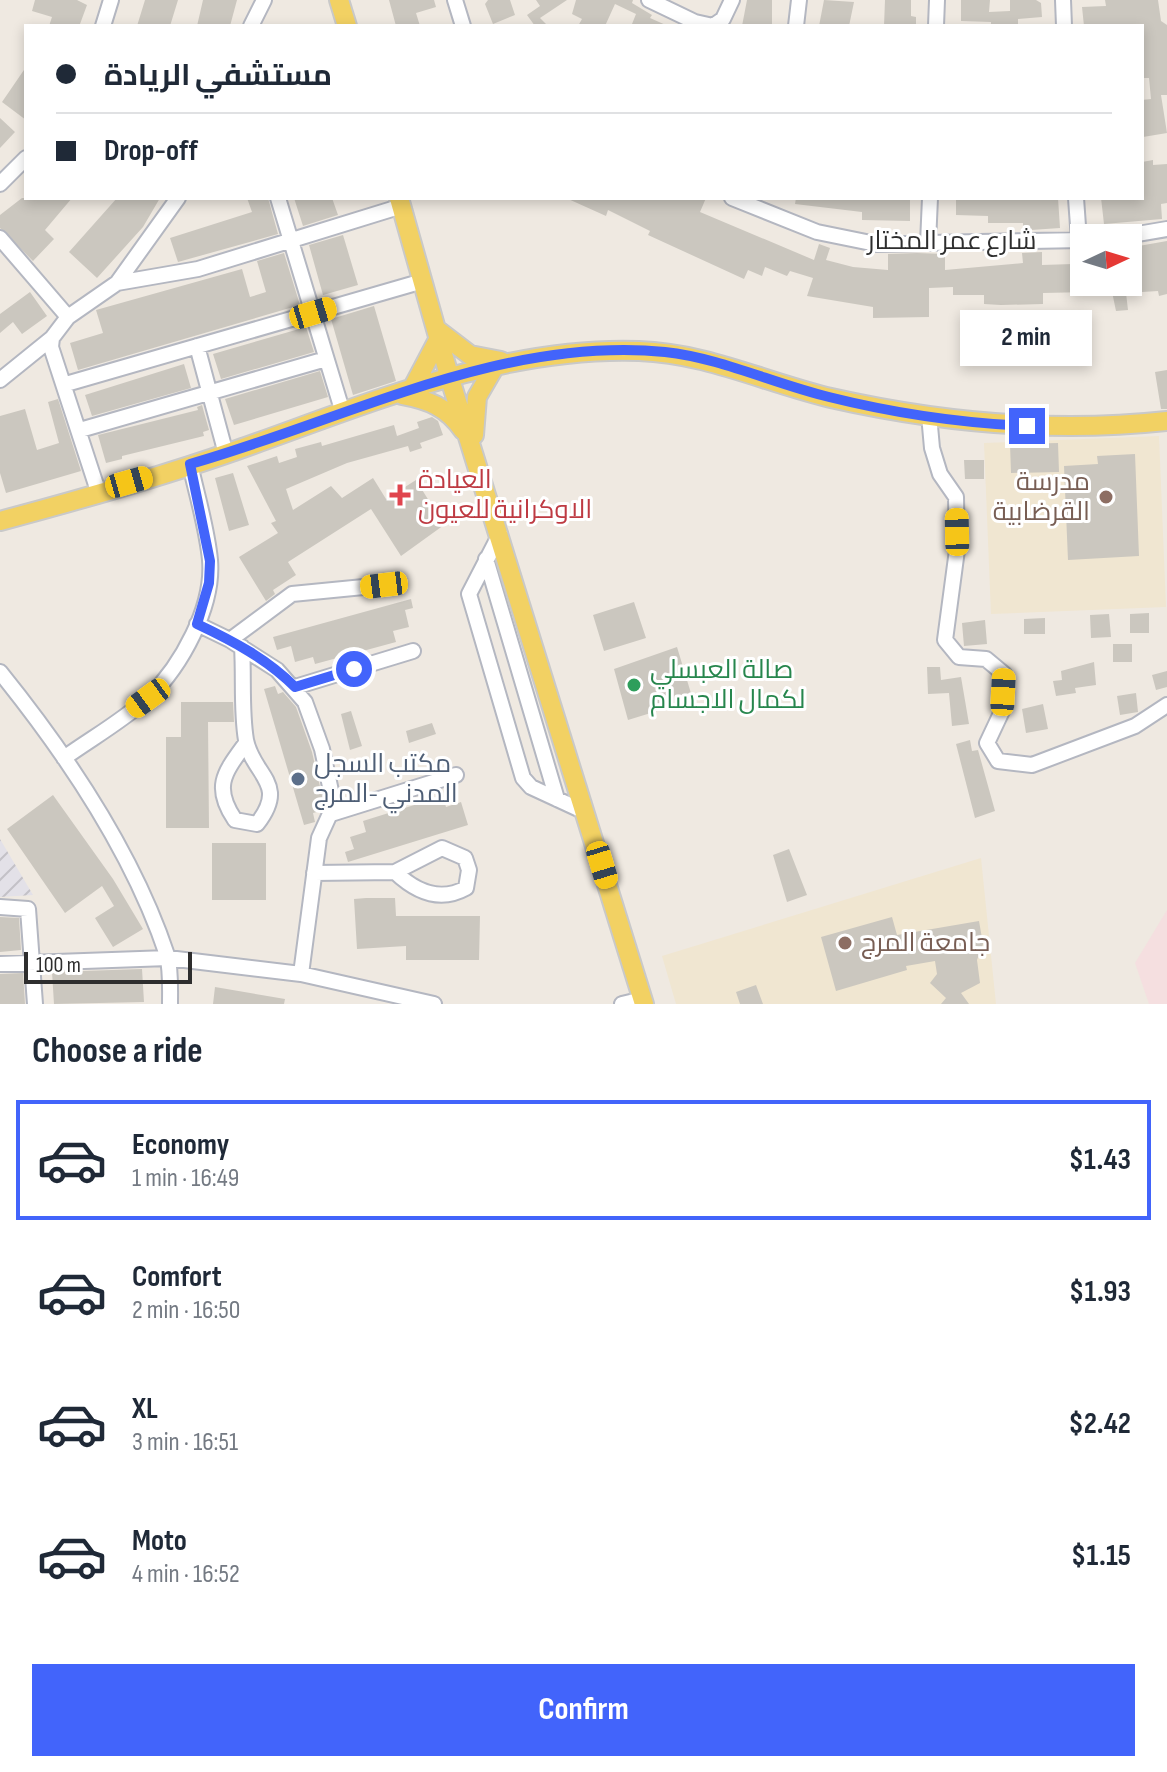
<!DOCTYPE html>
<html lang="en">
<head>
<meta charset="utf-8">
<style>
  body { margin:0; font-family:"Sofia Sans Condensed",Cairo,sans-serif; background:#f2f2f3; color:#1f2937; height:100vh; display:flex; flex-direction:column; font-size:30px; white-space:nowrap }
  * { box-sizing:border-box; margin:0 }
  p { font-size:26px; color:#747a83 }
  .icon { flex:none; width:44px; height:44px; fill:none; stroke:currentColor; stroke-width:2; stroke-linecap:round; stroke-linejoin:round }
  .map { position:relative; height:1004px; overflow:hidden }
  .drawer { display:flex; flex-direction:column; background:#fff; flex:1 }
  .drawer>* { flex:none }
  .banner { position:absolute; left:24px; top:24px; width:1120px; height:176px; border-radius:0px; box-shadow:0 4px 12px #0003; display:grid; align-content:center; height:176px; padding:0 32px; background:#fff }
  .needle { width:52px; rotate:86deg }
  .buttons { position:absolute; left:1070px; top:224px; display:grid; gap:16px }
  .buttons a { display:grid; place-items:center; width:72px; height:72px; border-radius:0px; background:#fff; box-shadow:0 4px 12px #0003; font-size:40px }
  .scale { position:absolute; left:24px; bottom:20px; width:168px; box-sizing:border-box; padding-left:8px; border:4px solid #2e2e2e; border-top:0; font-size:22px; line-height:28px; white-space:nowrap; color:#2e2e2e; -webkit-text-stroke:6px #fff; paint-order:stroke }
  .end { position:absolute; width:36px; height:36px; margin:-18px; border:10px solid #4264fb; background:#fff; box-shadow:0 0 0 4px #fff }
  .from { border-radius:50% }
  .bubble { position:absolute; height:56px; border-radius:0px; background:#fff; box-shadow:0 4px 12px #0003; font-size:26px; font-weight:700; line-height:56px; text-align:center }
  .car { position:absolute; width:24px; height:48px; margin:-24px -12px; border-radius:10px; box-shadow:0 0 6px 2px #0007; background:linear-gradient(#f5c518 24%,#345 0 40%,#f5c518 0 76%,#345 0 86%,#f5c518 0) }
  .banner b { display:flex; align-items:center; gap:28px; height:76px; font-size:30px }
  .banner b+b { border-top:2px solid #e0e1e3 }
  .banner i { width:20px; height:20px; background:#1f2937 }
  ul { padding:0; list-style:none }
  li { display:flex; align-items:center; gap:24px; height:120px; margin:0 16px 12px; padding:0 16px; border:4px solid transparent; border-radius:0px }
  li div { flex:1 }
  li b { display:block; font-size:30px }
  li em { font-style:normal; font-weight:700 }
  li.selected { border-color:#4264fb }
  li>.icon { width:72px; height:72px; stroke-width:1.5 }
  h2 { padding:0 32px; font-size:36px; line-height:96px }
  .button { display:flex; gap:16px; margin-top:auto; padding:16px 32px }
  .button a { flex:1; height:92px; border-radius:0px; background:#4264fb; color:#fff; font-size:32px; font-weight:700; line-height:92px; text-align:center }
  .map>svg:first-child { display:block }
  .industrial { fill:url(#industrial-furrows) }
  .education { fill:#f0e6d1 }
  .medical { fill:#f5dfe0 }
  .building { fill:#cbc7bf }
  .lines { fill:none; stroke-linecap:round; stroke-linejoin:round }
  .minor-casing { stroke:#b4b7c1; stroke-width:18 }
  .major-casing { stroke:#c9c9c9; stroke-width:22 }
  .minor { stroke:#fff; stroke-width:14 }
  .major { stroke:#f2d163; stroke-width:18 }
  .route { stroke:#4264fb; stroke-width:10 }
  .health-dot { fill:#e0444e; stroke:#fff; stroke-width:3 }
  .education-dot { fill:#8d6e63; stroke:#fff; stroke-width:3 }
  .leisure-dot { fill:#2e9e5b; stroke:#fff; stroke-width:3 }
  .service-dot { fill:#5c6f8a; stroke:#fff; stroke-width:3 }
  .labels { text-anchor:middle; dominant-baseline:central; stroke-width:6; stroke-linejoin:round; paint-order:stroke }
  .street-label { font-size:26px; fill:#2e2e2e; stroke:#fff }
  .health-label { font-size:26px; fill:#be3a42; stroke:#fff; text-anchor:start }
  .education-label { font-size:26px; fill:#785e54; stroke:#fff; text-anchor:end }
  .leisure-label { font-size:26px; fill:#27864d; stroke:#fff; text-anchor:start }
  .service-label { font-size:26px; fill:#4e5e75; stroke:#fff; text-anchor:start }
</style>
</head>
<body>
<div class="map">
<svg width="1167" height="1004" viewBox="0 0 1167 1004">
  <defs>
    <pattern id="industrial-furrows" width="10" height="10" patternUnits="userSpaceOnUse" patternTransform="scale(2)"><rect width="10" height="10" fill="#e3e1e8"/><path d="M-1 1l2-2M0 10L10 0M9 11l2-2" fill="none" stroke="#c3c1c7"/></pattern>
  </defs>
  <rect width="100%" height="100%" fill="#efe9e1"/>
  <path class="industrial" d="M 0,839 L 33,895 L 0,897 Z"/>
  <path class="education" d="M 1159,436 L 1166,607 L 991,614 L 984,443 Z
    M 981,858 L 996,1004 L 676,1004 L 662,956 Z"/>
  <path class="medical" d="M 1167,910 L 1167,1004 L 1149,1004 L 1135,963 Z"/>
  <path class="building" d="M 35,0 L 77,0 L 87,5 L 80,24 L 49,26 L 52,17 L 32,11 Z
    M 145,0 L 178,0 L 170,26 L 137,26 Z
    M 203,0 L 237,0 L 230,26 L 197,26 Z
    M 389,0 L 434,0 L 436,7 L 416,13 L 420,26 L 396,26 Z
    M 488,0 L 510,0 L 515,15 L 493,24 L 485,4 Z
    M 536,0 L 567,0 L 540,18 L 548,26 L 535,26 L 527,15 L 540,6 Z
    M 576,0 L 633,0 L 632,3 L 652,15 L 650,18 L 668,26 L 637,26 L 632,24 L 636,14 L 615,4 L 605,26 L 578,26 L 582,19 L 572,14 Z
    M 747,0 L 772,0 L 772,26 L 742,26 Z
    M 824,0 L 854,2 L 849,26 L 819,26 Z
    M 885,0 L 911,0 L 911,16 L 916,17 L 916,26 L 884,26 Z
    M 961,0 L 990,0 L 989,12 L 1010,11 L 1010,0 L 1036,0 L 1041,3 L 1042,17 L 1018,19 L 1018,24 L 997,26 L 991,26 L 991,22 L 961,21 Z
    M 1105,0 L 1158,0 L 1161,21 L 1167,25 L 1167,95 L 1161,95 L 1167,133 L 1143,137 L 1142,100 L 1151,99 L 1149,78 L 1142,78 L 1142,26 L 1084,26 L 1082,7 L 1106,6 Z
    M 26,67 L 26,120 L 2,102 Z
    M 0,118 L 15,132 L 0,148 Z
    M 1153,160 L 1153,165 L 1167,164 L 1167,203 L 1161,204 L 1162,219 L 1104,224 L 1101,198 L 1142,198 L 1142,162 Z
    M 22,198 L 72,198 L 45,230 L 54,239 L 33,261 L 0,228 L 0,215 Z
    M 117,198 L 160,198 L 143,227 L 97,278 L 69,252 Z
    M 247,198 L 268,198 L 278,234 L 178,262 L 170,238 L 252,212 Z
    M 294,198 L 332,198 L 338,215 L 303,226 Z
    M 566,198 L 706,198 L 700,212 L 814,260 L 819,244 L 830,248 L 826,260 L 853,267 L 888,270 L 888,254 L 917,253 L 945,254 L 945,270 L 1023,263 L 1022,253 L 1042,252 L 1042,265 L 1073,264 L 1073,251 L 1084,250 L 1084,282 L 1089,282 L 1089,292 L 1043,293 L 1043,304 L 1001,305 L 984,304 L 984,295 L 953,295 L 953,287 L 929,288 L 929,317 L 873,318 L 873,307 L 807,296 L 813,278 L 790,271 L 787,276 L 765,267 L 762,276 L 748,270 L 744,279 L 648,235 L 650,231 L 608,210 L 606,216 Z
    M 796,198 L 910,198 L 910,221 L 862,220 L 862,212 L 795,204 Z
    M 956,198 L 1058,198 L 1060,228 L 1031,230 L 1023,229 L 1023,223 L 988,223 L 988,216 L 956,215 Z
    M 343,235 L 358,285 L 323,295 L 309,245 Z
    M 1167,241 L 1167,294 L 1159,296 L 1158,291 L 1126,293 L 1128,310 L 1116,311 L 1110,282 L 1128,282 L 1128,264 L 1134,264 L 1133,247 Z
    M 284,253 L 300,305 L 78,370 L 70,343 L 103,333 L 96,310 L 242,269 L 250,297 L 266,292 L 257,261 Z
    M 30,292 L 47,316 L 22,334 L 13,322 L 0,333 L 0,314 Z
    M 374,306 L 396,381 L 353,395 L 331,319 Z
    M 306,327 L 314,352 L 221,379 L 213,354 Z
    M 184,364 L 191,388 L 92,416 L 85,395 Z
    M 1167,370 L 1167,409 L 1161,409 L 1155,372 Z
    M 320,371 L 328,397 L 234,425 L 225,399 Z
    M 58,399 L 81,471 L 6,493 L 0,473 L 0,416 L 25,409 L 37,450 L 59,443 L 48,402 Z
    M 202,405 L 209,430 L 203,432 L 204,436 L 122,456 L 122,459 L 106,463 L 98,435 L 198,410 L 197,407 Z
    M 432,417 L 438,421 L 443,435 L 420,443 L 422,448 L 410,452 L 408,446 L 347,463 L 286,489 L 293,510 L 331,486 L 342,498 L 373,478 L 386,499 L 416,480 L 444,525 L 401,556 L 371,509 L 288,562 L 296,575 L 273,590 L 275,594 L 266,601 L 239,557 L 278,533 L 271,523 L 276,521 L 247,466 L 277,456 L 279,463 L 297,457 L 295,449 L 321,442 L 322,446 L 394,425 L 397,436 L 419,428 L 417,422 Z
    M 1058,443 L 1059,472 L 1011,473 L 1010,444 Z
    M 1135,454 L 1139,556 L 1068,560 L 1064,466 L 1098,464 L 1097,456 Z
    M 964,460 L 984,460 L 984,479 L 965,479 Z
    M 233,473 L 249,525 L 229,531 L 215,478 Z
    M 411,599 L 413,608 L 405,610 L 409,627 L 393,631 L 396,642 L 315,664 L 313,657 L 295,662 L 291,646 L 277,650 L 273,637 Z
    M 634,602 L 646,638 L 604,651 L 593,615 Z
    M 1149,613 L 1149,633 L 1130,633 L 1130,614 Z
    M 1109,614 L 1111,637 L 1091,638 L 1090,615 Z
    M 1045,618 L 1045,634 L 1024,634 L 1024,619 Z
    M 985,620 L 987,644 L 964,646 L 962,623 Z
    M 1113,644 L 1132,644 L 1132,662 L 1113,662 Z
    M 677,647 L 693,700 L 628,720 L 614,669 Z
    M 1094,662 L 1096,685 L 1075,688 L 1076,693 L 1056,696 L 1053,681 L 1062,680 L 1061,671 Z
    M 927,667 L 940,667 L 941,680 L 961,677 L 969,724 L 952,726 L 949,693 L 928,694 Z
    M 1167,671 L 1167,687 L 1156,690 L 1152,675 Z
    M 275,686 L 278,694 L 283,692 L 296,707 L 312,752 L 324,804 L 320,811 L 313,813 L 315,822 L 304,825 L 264,689 Z
    M 1136,693 L 1138,712 L 1120,715 L 1117,696 Z
    M 181,702 L 233,702 L 234,722 L 208,722 L 209,828 L 166,828 L 166,737 L 181,737 Z
    M 1043,704 L 1048,729 L 1026,733 L 1022,709 Z
    M 351,711 L 362,746 L 350,750 L 341,714 Z
    M 432,723 L 436,734 L 409,743 L 406,731 Z
    M 970,740 L 972,751 L 978,750 L 995,811 L 975,818 L 956,744 Z
    M 53,795 L 113,879 L 143,929 L 113,947 L 95,918 L 114,906 L 102,886 L 65,913 L 7,829 Z
    M 443,796 L 446,807 L 461,802 L 468,825 L 348,862 L 345,852 L 354,849 L 350,837 L 366,832 L 363,821 Z
    M 212,843 L 266,843 L 266,900 L 212,900 Z
    M 789,849 L 807,895 L 787,902 L 773,855 Z
    M 366,898 L 395,898 L 396,916 L 480,916 L 479,960 L 406,960 L 406,946 L 357,949 L 354,899 Z
    M 0,917 L 19,918 L 21,950 L 0,952 Z
    M 892,917 L 897,935 L 979,921 L 983,944 L 977,960 L 980,983 L 961,993 L 969,1004 L 941,1004 L 946,998 L 930,983 L 937,974 L 935,961 L 906,966 L 907,970 L 836,991 L 821,937 Z
    M 142,969 L 144,1002 L 54,1004 L 52,972 Z
    M 23,973 L 25,1004 L 0,1004 L 0,974 Z
    M 756,985 L 763,1004 L 740,1004 L 736,992 Z
    M 215,987 L 285,999 L 284,1004 L 213,1004 Z"/>
  <g class="lines">
    <g class="minor-casing">
      <path id="minor" d="M 455,0 L 463,26
        M 649,0 L 695,22 L 713,26 L 723,19 L 732,0
        M 1063,0 L 1064,26
        M 103,26 L 111,0
        M 251,26 L 264,0
        M 796,26 L 799,0
        M 936,26 L 937,0
        M 0,184 L 26,158
        M 278,198 L 343,413
        M 732,198 L 817,232 L 876,244 L 1084,240
        M 1076,198 L 1079,240
        M 0,238 L 68,317
        M 1114,238 L 1167,229
        M 928,243 L 930,198
        M 117,283 L 198,269 L 402,206
        M 52,338 L 51,347 L 98,491
        M 197,346 L 226,454
        M 0,380 L 52,338 L 68,317 L 117,283 L 178,198
        M 66,384 L 423,281
        M 929,415 L 932,448 L 940,474 L 956,497 L 957,550 L 945,640 L 959,657 L 986,659 L 1004,674 L 1003,709 L 987,743 L 998,761 L 1032,765 L 1135,726 L 1167,705
        M 80,430 L 326,359
        M 500,534 L 469,594 L 523,778 L 531,787 L 585,812
        M 486,559 L 557,799
        M 197,624 L 230,640 L 277,670 L 305,702 L 322,749 L 334,805 L 319,838 L 301,974
        M 230,640 L 292,594 L 384,585
        M 242,647 C 244,677 241,711 246,740 C 253,776 289,783 257,824 L 235,820 C 212,786 225,772 246,743
        M 0,672 C 67,755 133,853 167,955 C 171,970 170,989 170,1004
        M 295,687 L 413,651
        M 64,758 C 92,738 124,720 149,697 C 181,666 214,607 210,560 C 207,528 197,496 190,464
        M 331,814 L 456,775
        M 314,873 L 395,872 L 442,848 L 465,858 L 469,870 L 466,888 C 439,903 415,891 395,872
        M 0,907 L 28,909 L 35,1004
        M 0,964 L 168,958 L 301,974 L 434,1004
        M 622,1004 L 643,999"/>
    </g>
    <g class="major-casing">
      <path id="major" d="M 339,0 L 347,26
        M 399,198 L 450,379 L 644,1004
        M 436,329 L 470,355 L 501,361
        M 411,391 L 439,338
        M 402,395 C 429,400 447,407 463,430
        M 474,435 L 477,397 L 495,366
        M 0,521 C 79,500 160,477 237,450 C 365,405 500,346 639,351 C 706,353 767,383 831,398 C 942,423 1054,433 1167,421"/>
    </g>
    <use href="#minor" class="minor"/>
    <use href="#major" class="major"/>
  </g>
  <g class="lines">
    <path class="route" d="M 354,669 L 295,687 C 267,659 233,641 197,624 L 209,583 L 210,561 L 190,464 C 345,420 500,336 665,352 C 721,358 774,384 829,397 C 893,413 961,423 1027,426"/>
  </g>
  <path class="health-dot" d="M396 483h8v8h8v8h-8v8h-8v-8h-8v-8h8z"/>
  <g class="education-dot">
    <circle cx="1106" cy="497" r="8"/>
    <circle cx="845" cy="943" r="8"/>
  </g>
  <circle class="leisure-dot" cx="634" cy="685" r="8"/>
  <circle class="service-dot" cx="298" cy="779" r="8"/>
  <g class="labels">
    <g class="street-label">
      <text x="952" y="241">شارع عمر المختار</text>
    </g>
    <g class="health-label">
      <text x="418" y="480">العيادة<tspan x="418" dy="30">الاوكرانية للعيون</tspan></text>
    </g>
    <g class="education-label">
      <text x="1090" y="482">مدرسة<tspan x="1090" dy="30">القرضابية</tspan></text>
      <text x="861" y="943" text-anchor="start">جامعة المرج</text>
    </g>
    <g class="leisure-label">
      <text x="650" y="670">صالة العبسلي<tspan x="650" dy="30">لكمال الاجسام</tspan></text>
    </g>
    <g class="service-label">
      <text x="314" y="764">مكتب السجل<tspan x="314" dy="30">المدني -المرج</tspan></text>
    </g>
  </g>
</svg>
<div class="buttons">
<a><svg class="needle" viewBox="-14 -14 28 28"><path d="M0-13l5 13h-10z" fill="#e53935"/><path d="M0 13l5-13h-10z" fill="#747a83"/></svg></a>
</div>
<div class="scale">100 m</div>
<i class="end from" style="left:354px;top:669px"></i>
<i class="end" style="left:1027px;top:426px"></i>
<div class="bubble" style="left:960px;top:310px;width:132px">2 min</div>
<i class="car" style="left:313px;top:313px;rotate:73deg"></i>
<i class="car" style="left:129px;top:482px;rotate:74deg"></i>
<i class="car" style="left:957px;top:532px;rotate:359deg"></i>
<i class="car" style="left:384px;top:585px;rotate:263deg"></i>
<i class="car" style="left:1003px;top:692px;rotate:3deg"></i>
<i class="car" style="left:148px;top:698px;rotate:234deg"></i>
<i class="car" style="left:602px;top:865px;rotate:163deg"></i>
<div class="banner">
<b><i class="from"></i>مستشفي الريادة</b>
<b><i></i>Drop-off</b>
</div>
</div>
<section class="drawer">
<h2>Choose a ride</h2>
<ul>
<li class="selected"><svg class="icon" aria-label="car" viewBox="0 0 24 24"><path d="M5 17H2v-5l4-1 3-4h7l3 4 3 1v5h-3M9 17h6M6 11h13"/><circle cx="7" cy="17" r="2"/><circle cx="17" cy="17" r="2"/></svg><div><b>Economy</b><p>1 min · 16:49</p></div><em>$1.43</em></li>
<li><svg class="icon" aria-label="car" viewBox="0 0 24 24"><path d="M5 17H2v-5l4-1 3-4h7l3 4 3 1v5h-3M9 17h6M6 11h13"/><circle cx="7" cy="17" r="2"/><circle cx="17" cy="17" r="2"/></svg><div><b>Comfort</b><p>2 min · 16:50</p></div><em>$1.93</em></li>
<li><svg class="icon" aria-label="car" viewBox="0 0 24 24"><path d="M5 17H2v-5l4-1 3-4h7l3 4 3 1v5h-3M9 17h6M6 11h13"/><circle cx="7" cy="17" r="2"/><circle cx="17" cy="17" r="2"/></svg><div><b>XL</b><p>3 min · 16:51</p></div><em>$2.42</em></li>
<li><svg class="icon" aria-label="car" viewBox="0 0 24 24"><path d="M5 17H2v-5l4-1 3-4h7l3 4 3 1v5h-3M9 17h6M6 11h13"/><circle cx="7" cy="17" r="2"/><circle cx="17" cy="17" r="2"/></svg><div><b>Moto</b><p>4 min · 16:52</p></div><em>$1.15</em></li>
</ul>
<div class="button"><a>Confirm</a></div>
</section>
</body>
</html>
